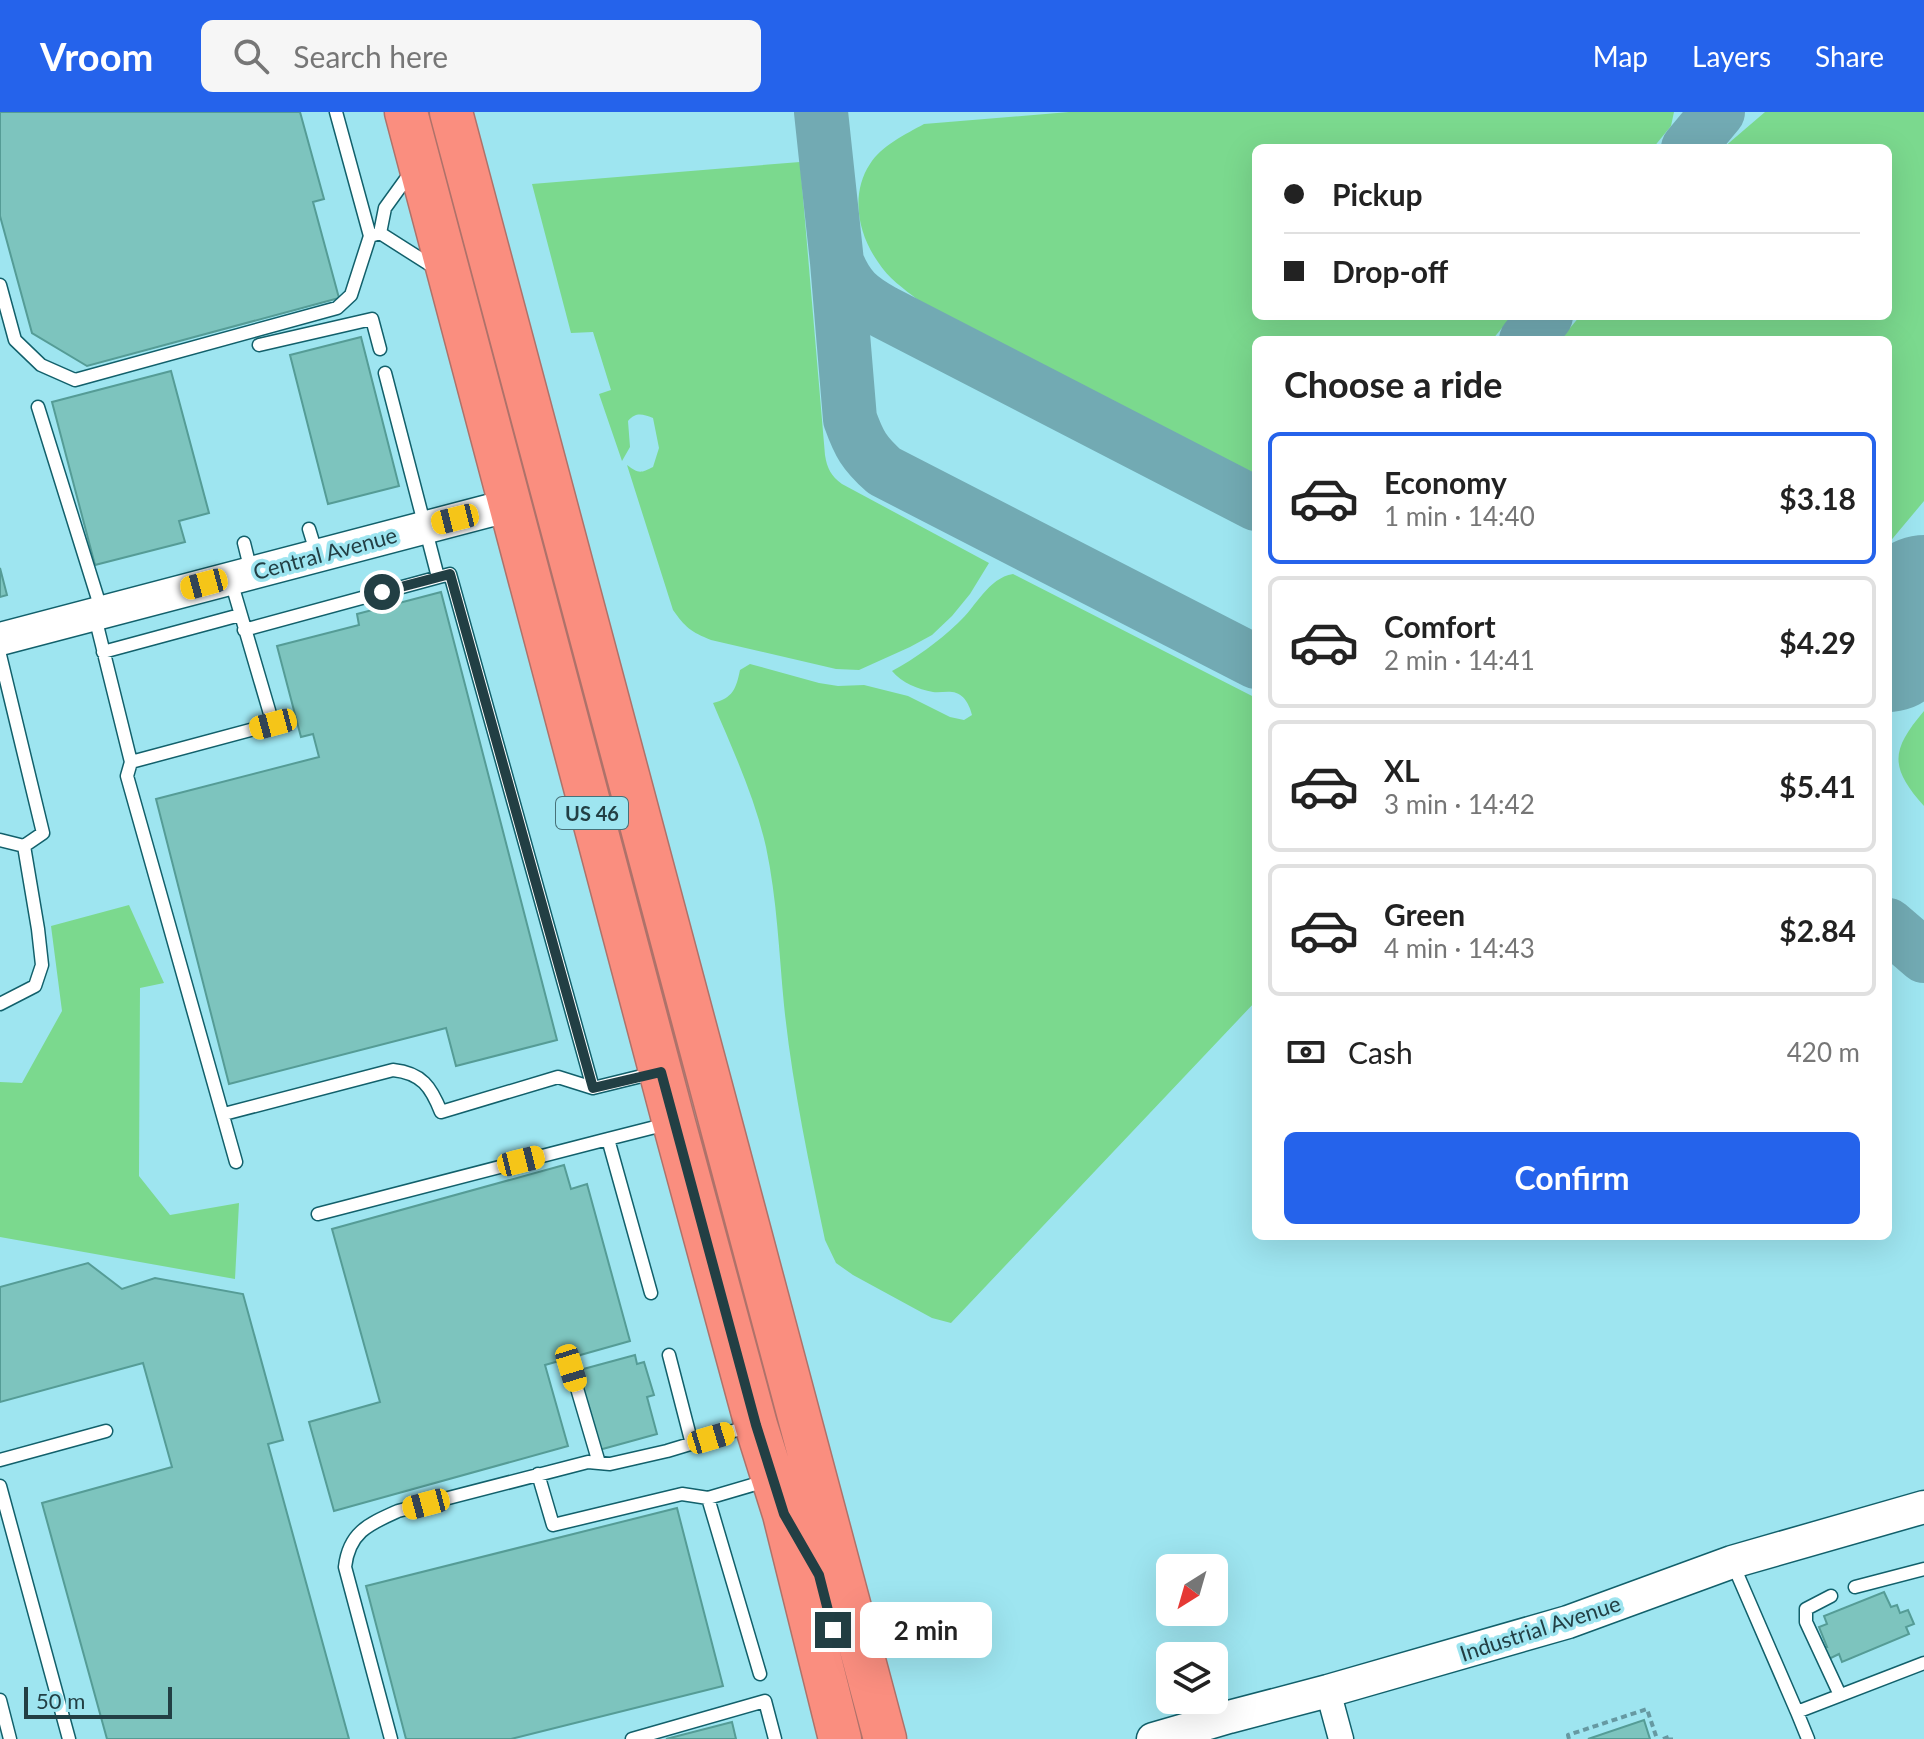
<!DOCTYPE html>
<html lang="en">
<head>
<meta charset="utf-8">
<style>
  body { margin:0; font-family:Lato,sans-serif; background:#f6f6f6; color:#222; height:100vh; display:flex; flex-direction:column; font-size:30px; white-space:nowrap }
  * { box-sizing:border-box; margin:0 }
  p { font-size:26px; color:#767676 }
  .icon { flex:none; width:44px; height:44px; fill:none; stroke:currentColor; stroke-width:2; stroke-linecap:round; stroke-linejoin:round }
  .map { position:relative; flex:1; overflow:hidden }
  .side { position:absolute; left:1252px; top:224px; width:640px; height:904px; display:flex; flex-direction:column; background:#fff; border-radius:12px; box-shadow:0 8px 32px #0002 }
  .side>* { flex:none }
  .hud { position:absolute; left:1252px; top:32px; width:640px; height:176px; border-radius:12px; box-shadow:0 8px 32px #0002; display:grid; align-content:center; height:176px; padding:0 32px; background:#fff }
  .needle { width:52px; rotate:217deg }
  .controls { position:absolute; left:1156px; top:1442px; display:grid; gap:16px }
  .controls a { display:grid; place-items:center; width:72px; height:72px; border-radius:12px; background:#fff; box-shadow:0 8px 32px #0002; font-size:40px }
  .scale { position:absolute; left:24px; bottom:20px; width:148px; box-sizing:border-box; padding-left:8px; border:4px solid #223f44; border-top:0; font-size:22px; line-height:28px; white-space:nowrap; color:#223f44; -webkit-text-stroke:6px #9ee5f0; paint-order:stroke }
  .end { position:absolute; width:36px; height:36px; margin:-18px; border:10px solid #223f44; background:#fff; box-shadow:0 0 0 4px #fff }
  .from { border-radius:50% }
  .bubble { position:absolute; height:56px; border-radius:12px; background:#fff; box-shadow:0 8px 32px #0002; font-size:26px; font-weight:700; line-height:56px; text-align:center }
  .car { position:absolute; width:24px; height:48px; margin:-24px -12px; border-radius:10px; box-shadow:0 0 6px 2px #0007; background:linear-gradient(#f5c518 24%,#345 0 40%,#f5c518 0 76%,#345 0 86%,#f5c518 0) }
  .hud b { display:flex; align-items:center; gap:28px; height:76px; font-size:30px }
  .hud b+b { border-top:2px solid #e0e0e0 }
  .hud i { width:20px; height:20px; background:#222 }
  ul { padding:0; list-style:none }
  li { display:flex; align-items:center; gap:24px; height:132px; margin:0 16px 12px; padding:0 16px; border:4px solid #e0e0e0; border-radius:12px }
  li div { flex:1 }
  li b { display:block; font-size:30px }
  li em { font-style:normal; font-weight:700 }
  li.current { border-color:#2563eb }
  li>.icon { width:72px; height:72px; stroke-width:1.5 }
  h2 { padding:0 32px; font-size:36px; line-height:96px }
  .pay { display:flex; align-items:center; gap:20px; height:88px; padding:0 32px; font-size:30px }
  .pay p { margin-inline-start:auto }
  .cta { display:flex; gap:16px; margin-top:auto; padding:16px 32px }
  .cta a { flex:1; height:92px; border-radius:12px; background:#2563eb; color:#fff; font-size:32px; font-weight:700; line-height:92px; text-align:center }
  header { display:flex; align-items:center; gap:48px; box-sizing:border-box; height:112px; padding:0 40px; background:#2563eb; color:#fff }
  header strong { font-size:38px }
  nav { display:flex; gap:44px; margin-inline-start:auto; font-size:28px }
  .search { width:560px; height:72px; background:#f6f6f6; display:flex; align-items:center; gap:20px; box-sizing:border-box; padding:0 28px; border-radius:12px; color:#767676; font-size:30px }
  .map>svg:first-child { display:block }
  .green { fill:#7bd98e }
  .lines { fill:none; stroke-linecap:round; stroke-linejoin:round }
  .taxiway { stroke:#72aab3; stroke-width:54 }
  .runway { stroke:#72aab3; stroke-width:134 }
  .building { fill:#7dc4be; stroke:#559c96; stroke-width:2 }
  .lane-casing { stroke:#12606b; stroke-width:15 }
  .street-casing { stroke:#12606b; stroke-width:27 }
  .secondary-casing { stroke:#12606b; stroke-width:35 }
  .highway-casing { stroke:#ae726a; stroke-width:45 }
  .path { stroke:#6699a2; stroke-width:4; stroke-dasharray:6 4; stroke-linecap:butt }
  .lane { stroke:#fff; stroke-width:12 }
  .street { stroke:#fff; stroke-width:24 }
  .secondary { stroke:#fff; stroke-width:32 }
  .highway { stroke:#fa8e7f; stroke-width:42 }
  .route { stroke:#223f44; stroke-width:10 }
  .labels { text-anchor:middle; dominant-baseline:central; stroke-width:7; stroke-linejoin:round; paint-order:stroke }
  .shield { fill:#9ee5f0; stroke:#477178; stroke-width:2 }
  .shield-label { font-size:20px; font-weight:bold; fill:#223f44 }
  .street-label { font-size:22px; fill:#223f44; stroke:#9ee5f0 }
</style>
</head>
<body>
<header>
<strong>Vroom</strong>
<div class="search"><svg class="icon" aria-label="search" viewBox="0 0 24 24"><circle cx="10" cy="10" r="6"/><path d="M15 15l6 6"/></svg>Search here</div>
<nav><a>Map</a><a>Layers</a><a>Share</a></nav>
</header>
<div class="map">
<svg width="1924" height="1627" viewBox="0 0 1924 1627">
  <rect width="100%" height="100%" fill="#9ee5f0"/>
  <path class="green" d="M 1069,0 L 1674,0 L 1671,14 L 1653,36 L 1256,36 L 1256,204 L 1512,204 L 1492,228 L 1256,228 L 1256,364 L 918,188 C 904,177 888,166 878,150 C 858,122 850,82 870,52 C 881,34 906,22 924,12 Z
    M 1765,0 L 1924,0 L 1924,389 L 1888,432 L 1888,228 L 1560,228 L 1580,204 L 1888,204 L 1888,36 L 1723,36 Z
    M 800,50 L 825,343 C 827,356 831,364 842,372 L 989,451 L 970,482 L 952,504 L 932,523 L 910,535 L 859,558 L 836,557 L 711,528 C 691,520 685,515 673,498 L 627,353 C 638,361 640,362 653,355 L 659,336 L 653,306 C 642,302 636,300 628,309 L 630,335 L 622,349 L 599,282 L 611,278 L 593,220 L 571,221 L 532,72 Z
    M 1013,462 L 1256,586 L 1256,889 L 951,1211 L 932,1206 L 853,1163 L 836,1151 L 825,1128 C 809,1051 792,972 784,893 C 779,840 777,787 766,735 C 755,686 733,638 713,591 C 733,586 736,577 740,558 L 750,552 L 819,571 L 838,574 L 864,573 L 908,584 L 950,605 L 964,608 L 972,603 C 970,594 964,581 952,580 C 946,579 939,581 933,580 C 918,577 902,571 892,559 C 916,546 938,530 958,511 C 976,495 988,466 1013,462 Z
    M 1924,599 L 1924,694 C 1889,655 1891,638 1924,599 Z
    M 129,793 L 164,871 L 140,876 L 139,1064 L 170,1103 L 239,1091 L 235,1167 L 0,1125 L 0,970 L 22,971 L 62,899 L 51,814 Z"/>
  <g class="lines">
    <path class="taxiway" d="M 821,0 L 837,150 C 848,177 859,186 884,200 L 1256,392
      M 1688,36 L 1718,0
      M 837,150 L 850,307 C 859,332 864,341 884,359 L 1256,550
      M 1526,228 L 1546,204
      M 1888,813 L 1924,844"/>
    <path class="runway" d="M 1888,533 L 1924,490"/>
  </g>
  <path class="building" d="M 0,0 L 300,0 L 324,87 L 313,90 L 339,186 L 87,254 L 32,221 L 0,104 Z
    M 361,225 L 399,374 L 328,392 L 290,243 Z
    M 171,259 L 209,401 L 179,409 L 185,430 L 95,453 L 52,290 Z
    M 0,456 L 7,483 L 0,485 Z
    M 441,480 L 557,928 L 456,954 L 446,916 L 229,972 L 156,687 L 319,645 L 313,622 L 301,625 L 277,534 L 359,513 L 357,502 Z
    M 564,1053 L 571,1077 L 587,1072 L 630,1229 L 545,1253 L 568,1334 L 334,1399 L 309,1310 L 380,1290 L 332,1117 Z
    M 88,1151 L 122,1177 L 155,1166 L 243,1182 L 283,1328 L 268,1332 L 349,1627 L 107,1627 L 42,1391 L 172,1355 L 143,1251 L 0,1290 L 0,1175 Z
    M 635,1243 L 637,1252 L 644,1250 L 654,1283 L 647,1285 L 657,1322 L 599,1338 L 576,1259 Z
    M 677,1396 L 723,1574 L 511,1627 L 406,1627 L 366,1474 Z
    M 1884,1480 L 1891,1495 L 1897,1493 L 1900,1501 L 1908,1498 L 1914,1512 L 1906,1515 L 1909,1522 L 1842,1550 L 1839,1542 L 1829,1547 L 1824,1535 L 1827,1535 L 1819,1515 L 1827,1512 L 1824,1504 Z
    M 1644,1608 L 1650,1627 L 1588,1627 Z
    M 732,1610 L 736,1627 L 666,1627 Z"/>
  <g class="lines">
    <g class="lane-casing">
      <path id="lane" d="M 336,0 L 370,124 L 380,121 L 435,156
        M 380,121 L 385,96 L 411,60
        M 0,173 L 15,228 L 41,253 L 75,268 L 337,196 L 351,183 L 370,124
        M 259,233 L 372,207 L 380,237
        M 385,261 L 438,465
        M 38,295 L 102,500
        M 309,417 L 317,443
        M 244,431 L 251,459
        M 95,505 L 131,650 L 127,664 L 236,1050
        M 244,518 L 450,462 L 593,976
        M 103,540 L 240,503
        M 0,543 L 43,721 L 24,734 L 0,728
        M 131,650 L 273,612 L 231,469
        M 0,892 L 35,874 L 42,853 L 38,817 L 24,734
        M 224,1002 L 393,958 C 422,961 431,975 441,1000 L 558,965 L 593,976 L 654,961
        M 318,1102 L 608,1027
        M 651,1181 L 608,1027 L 667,1012
        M 669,1243 L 692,1332
        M 571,1256 L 599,1351
        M 0,1348 L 106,1319
        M 538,1362 L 553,1413 L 682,1382 L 708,1386 L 766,1369
        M 0,1374 L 69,1627
        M 708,1386 L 760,1562
        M 1732,1450 L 1797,1600 L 1924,1551
        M 1855,1475 L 1924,1457
        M 1831,1484 L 1806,1497 L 1806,1510 L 1840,1583
        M 0,1588 L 10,1627
        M 1797,1600 L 1808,1627
        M 391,1627 L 345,1455 C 349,1420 369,1412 398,1399 L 588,1350 L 610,1352 L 667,1339 L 750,1314
        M 632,1627 L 765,1589 L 775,1627"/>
    </g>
    <g class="street-casing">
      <path id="street" d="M 1328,1579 L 1341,1627"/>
    </g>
    <g class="secondary-casing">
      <path id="secondary" d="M 0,527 L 511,393
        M 1153,1627 L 1229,1605 L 1328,1579 L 1568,1510 L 1732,1450 L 1924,1395"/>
    </g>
    <g class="highway-casing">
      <path id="highway" d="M 406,0 L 674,1011 L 756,1313 L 784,1402 L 840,1627
        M 451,0 L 885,1627"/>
    </g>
    <path class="path" d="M 1569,1627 L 1568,1623 L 1647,1597 L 1657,1627
      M 1663,1627 L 1671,1624 L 1671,1627"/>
    <use href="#lane" class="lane"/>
    <use href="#street" class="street"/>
    <use href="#secondary" class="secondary"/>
    <use href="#highway" class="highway"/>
  </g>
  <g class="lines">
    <path class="route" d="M 382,480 L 450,462 L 593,976 L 661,960 L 756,1313 L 784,1402 L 819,1463 L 833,1518"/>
  </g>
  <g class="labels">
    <rect class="shield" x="556" y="685" width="72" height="32" rx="6"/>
    <g class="shield-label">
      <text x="592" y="701">US 46</text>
    </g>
    <g class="street-label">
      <text transform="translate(325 441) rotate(-15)">Central Avenue</text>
      <text transform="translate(1540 1516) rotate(-18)">Industrial Avenue</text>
    </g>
  </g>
</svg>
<div class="controls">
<a><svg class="needle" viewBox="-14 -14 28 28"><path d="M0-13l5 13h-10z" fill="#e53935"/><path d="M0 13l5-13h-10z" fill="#767676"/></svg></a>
<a><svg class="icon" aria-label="layers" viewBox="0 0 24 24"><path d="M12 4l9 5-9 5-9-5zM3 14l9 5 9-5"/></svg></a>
</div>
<div class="scale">50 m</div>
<i class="end from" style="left:382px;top:480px"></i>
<i class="end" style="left:833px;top:1518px"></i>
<div class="bubble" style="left:860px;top:1490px;width:132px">2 min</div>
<i class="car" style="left:455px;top:407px;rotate:256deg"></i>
<i class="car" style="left:204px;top:472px;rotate:255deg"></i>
<i class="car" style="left:273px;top:612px;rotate:255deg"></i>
<i class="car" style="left:521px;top:1049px;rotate:76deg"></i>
<i class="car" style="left:571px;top:1256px;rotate:163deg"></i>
<i class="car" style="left:711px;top:1326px;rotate:73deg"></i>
<i class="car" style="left:426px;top:1392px;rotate:255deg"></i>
<div class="hud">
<b><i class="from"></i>Pickup</b>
<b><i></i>Drop-off</b>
</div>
<section class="side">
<h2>Choose a ride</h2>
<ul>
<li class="current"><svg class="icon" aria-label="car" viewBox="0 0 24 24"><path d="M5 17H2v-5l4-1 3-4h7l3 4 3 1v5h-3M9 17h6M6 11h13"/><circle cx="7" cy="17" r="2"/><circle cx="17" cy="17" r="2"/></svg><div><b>Economy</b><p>1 min · 14:40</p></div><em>$3.18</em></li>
<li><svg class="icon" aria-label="car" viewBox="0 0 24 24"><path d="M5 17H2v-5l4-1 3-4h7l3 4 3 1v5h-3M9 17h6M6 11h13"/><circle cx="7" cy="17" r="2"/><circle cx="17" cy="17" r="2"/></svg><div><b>Comfort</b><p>2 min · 14:41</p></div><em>$4.29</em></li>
<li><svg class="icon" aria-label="car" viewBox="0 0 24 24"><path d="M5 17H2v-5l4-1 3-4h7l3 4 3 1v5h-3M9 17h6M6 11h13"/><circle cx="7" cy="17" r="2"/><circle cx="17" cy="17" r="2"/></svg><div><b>XL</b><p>3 min · 14:42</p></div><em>$5.41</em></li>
<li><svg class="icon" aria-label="car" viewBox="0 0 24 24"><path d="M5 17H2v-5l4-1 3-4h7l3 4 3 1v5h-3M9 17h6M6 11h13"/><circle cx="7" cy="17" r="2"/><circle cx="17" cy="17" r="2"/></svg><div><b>Green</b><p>4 min · 14:43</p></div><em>$2.84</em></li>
</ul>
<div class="pay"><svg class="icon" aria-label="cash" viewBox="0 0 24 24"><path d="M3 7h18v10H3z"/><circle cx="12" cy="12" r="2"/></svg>Cash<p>420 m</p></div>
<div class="cta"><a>Confirm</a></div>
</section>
</div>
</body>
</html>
